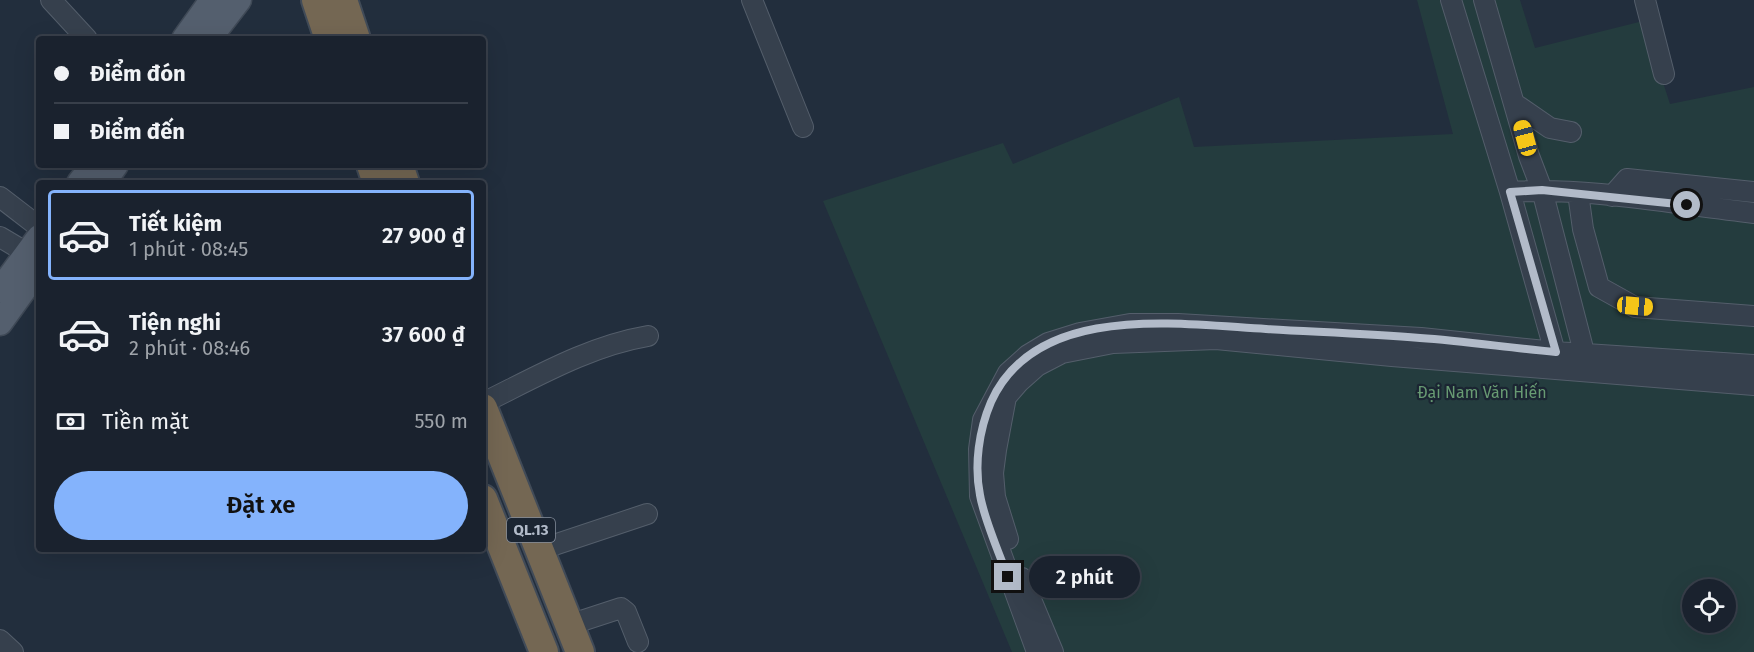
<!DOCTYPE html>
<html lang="vi">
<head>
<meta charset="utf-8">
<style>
  body { margin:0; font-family:"Fira Sans",sans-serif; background:#232a36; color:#f1f3f6; height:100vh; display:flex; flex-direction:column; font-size:22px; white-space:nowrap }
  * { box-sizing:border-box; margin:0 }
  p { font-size:20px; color:#9fa4aa }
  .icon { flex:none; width:33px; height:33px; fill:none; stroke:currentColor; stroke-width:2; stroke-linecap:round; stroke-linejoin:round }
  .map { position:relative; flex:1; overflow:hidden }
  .sheet { position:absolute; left:36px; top:180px; width:450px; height:372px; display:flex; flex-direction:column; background:#1a222e; border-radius:6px; box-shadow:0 6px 24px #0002,0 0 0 2px #383f4a }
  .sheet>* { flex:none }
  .guide { position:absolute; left:36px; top:36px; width:450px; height:132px; border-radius:6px; box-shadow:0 6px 24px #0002,0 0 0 2px #383f4a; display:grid; align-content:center; height:132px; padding:0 18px; background:#1a222e }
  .tools { position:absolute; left:1682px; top:579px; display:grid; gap:12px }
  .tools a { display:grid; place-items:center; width:54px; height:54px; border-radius:50%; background:#1a222e; box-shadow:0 6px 24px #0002,0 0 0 2px #383f4a; font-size:30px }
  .end { position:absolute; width:27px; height:27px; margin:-14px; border:8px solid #b2bbc9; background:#111; box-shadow:0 0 0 3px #111 }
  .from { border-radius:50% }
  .bubble { position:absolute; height:42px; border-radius:21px; background:#1a222e; box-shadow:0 6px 24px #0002,0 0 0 2px #383f4a; font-size:20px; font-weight:600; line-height:42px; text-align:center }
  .car { position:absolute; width:18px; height:36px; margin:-18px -9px; border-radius:8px; box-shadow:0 0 4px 2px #0007; background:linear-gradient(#f5c518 24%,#345 0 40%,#f5c518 0 76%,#345 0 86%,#f5c518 0) }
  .guide b { display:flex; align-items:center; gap:21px; height:57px; font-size:22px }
  .guide b+b { border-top:2px solid #383f4a }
  .guide i { width:15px; height:15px; background:#f1f3f6 }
  ul { padding:10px 0 0; list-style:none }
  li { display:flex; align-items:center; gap:18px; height:90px; margin:0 12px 9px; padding:0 6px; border:3px solid transparent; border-radius:6px }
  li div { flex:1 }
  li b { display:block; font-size:22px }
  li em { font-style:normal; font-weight:600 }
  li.on { border-color:#84b3fc }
  li>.icon { width:54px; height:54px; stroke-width:1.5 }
  .pay { display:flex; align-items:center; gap:15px; height:66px; padding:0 18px; font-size:22px }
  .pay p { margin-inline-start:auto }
  .cta { display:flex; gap:12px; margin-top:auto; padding:12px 18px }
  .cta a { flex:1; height:69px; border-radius:36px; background:#84b3fc; color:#111; font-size:24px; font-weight:600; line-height:69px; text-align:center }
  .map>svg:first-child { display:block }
  .green { fill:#243c3e; fill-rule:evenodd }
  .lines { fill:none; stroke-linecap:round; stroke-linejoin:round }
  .minor-casing { stroke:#545e6b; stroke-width:22 }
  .major-casing { stroke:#3f4956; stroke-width:27 }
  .highway-casing { stroke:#414b58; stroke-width:32 }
  .minor { stroke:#36404d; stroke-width:20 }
  .major { stroke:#545f6e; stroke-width:24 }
  .highway { stroke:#746753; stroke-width:28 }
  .route { stroke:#b2bbc9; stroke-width:8 }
  .labels { text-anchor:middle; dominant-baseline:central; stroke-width:4.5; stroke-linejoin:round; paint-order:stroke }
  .shield { fill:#1b2532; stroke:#858e9c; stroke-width:1.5 }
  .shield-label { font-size:15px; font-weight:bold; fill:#b2bbc9 }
  .park-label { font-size:16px; fill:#689b73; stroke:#1b2532 }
</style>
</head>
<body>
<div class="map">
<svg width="1754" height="652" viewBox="0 0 1754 652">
  <rect width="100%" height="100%" fill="#222e3d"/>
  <path class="green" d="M 1417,0 L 1520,0 L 1535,48 L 1643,21 L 1670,104 L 1754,87 L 1754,652 L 1012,652 L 823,201 L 1003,143 L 1013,164 L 1179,97 L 1194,147 L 1453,134 ZM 1692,590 L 1725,590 L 1725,622 L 1692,622 Z"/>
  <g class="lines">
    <g class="minor-casing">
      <path id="minor" d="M 51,0 L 87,39
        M 752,0 L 803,127
        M 1451,0 L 1510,192 L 1558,363
        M 1484,0 L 1529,156 L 1542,190 L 1587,364
        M 1645,0 L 1664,74
        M 1515,104 L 1550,128 L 1571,132
        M 1510,192 C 1591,187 1674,204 1754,213
        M 1578,193 L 1583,229 L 1599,287 L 1635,307 L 1754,316
        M 1612,196 L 1627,179 L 1754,192
        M 0,197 L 39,227
        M 0,237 L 27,253
        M 483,403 C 536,377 589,346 648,336
        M 1008,539 L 995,497 L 993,473 L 996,450 L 1006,397 L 1019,382 L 1037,366 L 1062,353 L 1113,343 L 1216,339 L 1392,356 L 1754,385
        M 539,550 L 647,514
        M 1022,578 L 1053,652
        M 569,625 L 621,608 L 626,612 L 638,642
        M 0,640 L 13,652
        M 1037,652 L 980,496 L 979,449 L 983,420 L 1008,373 L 1028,355 L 1048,343 L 1080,333 L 1130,324 L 1178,324 L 1421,338 L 1555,352 L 1754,365"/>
    </g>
    <g class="major-casing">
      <path id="major" d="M 184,39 L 212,0
        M 209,39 L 239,0
        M 79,183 L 93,165
        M 103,183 L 116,165
        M 0,290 L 39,237
        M 0,323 L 39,269"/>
    </g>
    <g class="highway-casing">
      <path id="highway" d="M 316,0 L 329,39
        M 343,0 L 356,39
        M 371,165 L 377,183
        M 399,165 L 405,183
        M 483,408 L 580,652
        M 483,499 L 544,652"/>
    </g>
    <use href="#minor" class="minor"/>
    <use href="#major" class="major"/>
    <use href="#highway" class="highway"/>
  </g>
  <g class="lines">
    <path class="route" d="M 1008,577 C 999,553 984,519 980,495 C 974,465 979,430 991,402 C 1036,302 1178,324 1266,329 C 1317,332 1369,334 1420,338 C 1465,341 1510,348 1556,352 L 1510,192 L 1542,190 L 1687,205"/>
  </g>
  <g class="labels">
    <rect class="shield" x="507" y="518" width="48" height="24" rx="4.5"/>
    <g class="shield-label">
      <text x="531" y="530">QL.13</text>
    </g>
    <g class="park-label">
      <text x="1482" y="392">Đại Nam Văn Hiến</text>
    </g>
  </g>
</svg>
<div class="tools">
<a><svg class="icon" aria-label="locate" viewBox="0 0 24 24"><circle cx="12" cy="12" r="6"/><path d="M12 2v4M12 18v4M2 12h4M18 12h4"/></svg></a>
</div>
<i class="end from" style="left:1687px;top:205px"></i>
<i class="end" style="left:1008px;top:577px"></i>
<div class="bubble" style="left:1029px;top:556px;width:111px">2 phút</div>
<i class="car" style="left:1525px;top:138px;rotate:345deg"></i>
<i class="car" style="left:1635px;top:306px;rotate:95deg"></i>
<div class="guide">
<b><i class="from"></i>Điểm đón</b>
<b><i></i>Điểm đến</b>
</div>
<section class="sheet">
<ul>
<li class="on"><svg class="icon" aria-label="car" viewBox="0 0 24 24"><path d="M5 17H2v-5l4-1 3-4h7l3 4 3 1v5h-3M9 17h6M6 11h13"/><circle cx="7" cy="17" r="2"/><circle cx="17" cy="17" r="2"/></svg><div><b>Tiết kiệm</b><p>1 phút · 08:45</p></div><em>27 900 ₫</em></li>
<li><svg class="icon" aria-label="car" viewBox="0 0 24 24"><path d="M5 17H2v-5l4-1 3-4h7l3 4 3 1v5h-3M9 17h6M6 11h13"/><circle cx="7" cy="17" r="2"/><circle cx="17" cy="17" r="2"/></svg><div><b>Tiện nghi</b><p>2 phút · 08:46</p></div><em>37 600 ₫</em></li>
</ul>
<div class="pay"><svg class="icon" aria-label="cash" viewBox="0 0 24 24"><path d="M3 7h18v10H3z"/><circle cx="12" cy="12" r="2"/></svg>Tiền mặt<p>550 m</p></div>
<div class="cta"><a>Đặt xe</a></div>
</section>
</div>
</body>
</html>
